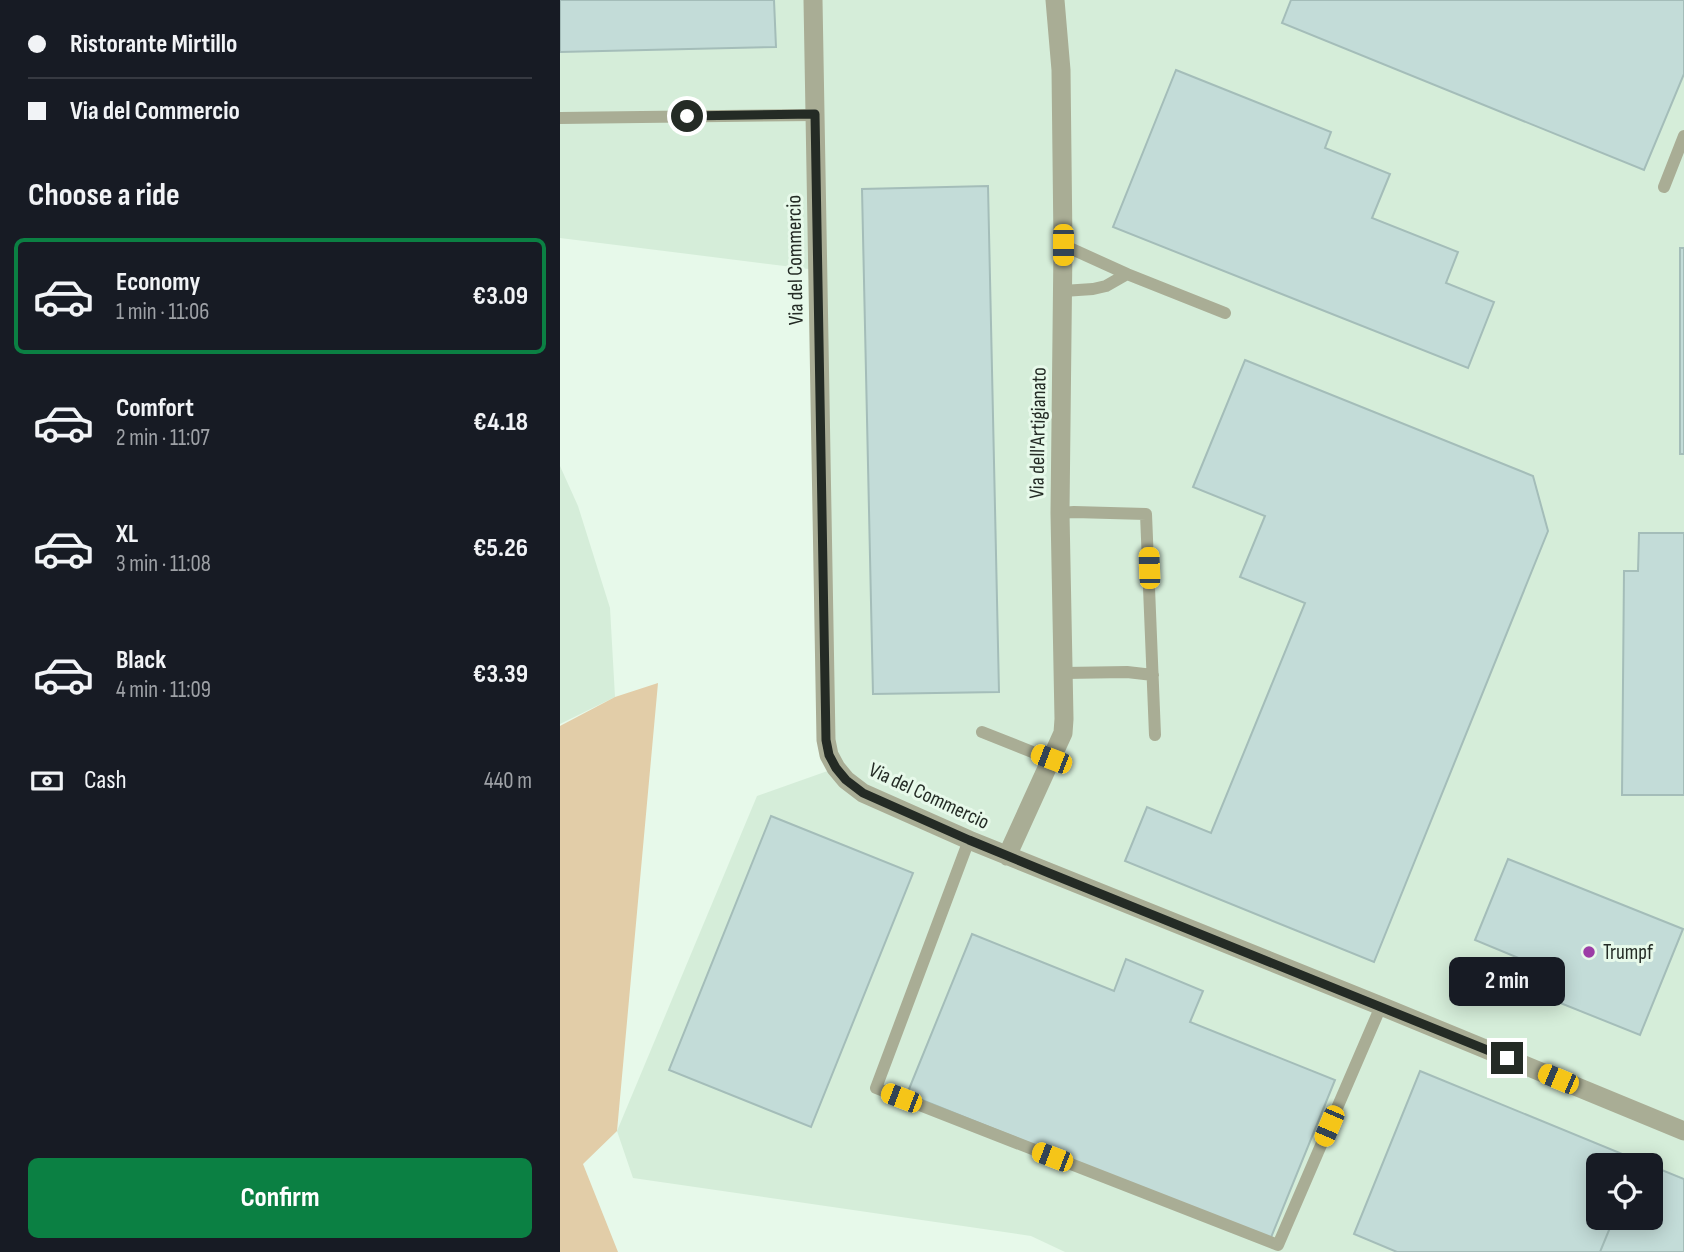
<!DOCTYPE html>
<html lang="en">
<head>
<meta charset="utf-8">
<style>
  body { margin:0; font-family:"Sofia Sans Condensed",sans-serif; background:#242831; color:#f1f3f6; height:100vh; display:flex; flex-direction:column; font-size:26px; white-space:nowrap }
  * { box-sizing:border-box; margin:0 }
  p { font-size:23px; color:#9ea1a6 }
  .icon { flex:none; width:38px; height:38px; fill:none; stroke:currentColor; stroke-width:2; stroke-linecap:round; stroke-linejoin:round }
  .map { position:relative; flex:1; overflow:hidden }
  .side { display:flex; flex-direction:column; background:#171b24; width:560px }
  .side>* { flex:none }
  .guide { display:grid; align-content:center; height:154px; padding:0 28px; background:#171b24 }
  .buttons { position:absolute; left:1026px; top:1153px; display:grid; gap:14px }
  .buttons a { display:grid; place-items:center; width:77px; height:77px; border-radius:10px; background:#171b24; box-shadow:0 4px 18px #0003; font-size:35px }
  .end { position:absolute; width:32px; height:32px; margin:-16px; border:9px solid #242b25; background:#fff; box-shadow:0 0 0 4px #fff }
  .from { border-radius:50% }
  .bubble { position:absolute; height:49px; border-radius:10px; background:#171b24; box-shadow:0 4px 18px #0003; font-size:23px; font-weight:700; line-height:49px; text-align:center }
  .car { position:absolute; width:21px; height:42px; margin:-21px -10px; border-radius:9px; box-shadow:0 0 5px 2px #0007; background:linear-gradient(#f5c518 24%,#345 0 40%,#f5c518 0 76%,#345 0 86%,#f5c518 0) }
  .guide b { display:flex; align-items:center; gap:24px; height:66px; font-size:26px }
  .guide b+b { border-top:2px solid #363941 }
  .guide i { width:18px; height:18px; background:#f1f3f6 }
  ul { padding:0; list-style:none }
  li { display:flex; align-items:center; gap:21px; height:116px; margin:0 14px 10px; padding:0 14px; border:4px solid transparent; border-radius:10px }
  li div { flex:1 }
  li b { display:block; font-size:26px }
  li em { font-style:normal; font-weight:700 }
  li.selected { border-color:#0b8043 }
  li>.icon { width:63px; height:63px; stroke-width:1.5 }
  h2 { padding:0 28px; font-size:32px; line-height:84px }
  .pay { display:flex; align-items:center; gap:18px; height:77px; padding:0 28px; font-size:26px }
  .pay p { margin-inline-start:auto }
  .primary-button { display:flex; gap:14px; margin-top:auto; padding:14px 28px }
  .primary-button a { flex:1; height:80px; border-radius:10px; background:#0b8043; color:#fff; font-size:28px; font-weight:700; line-height:80px; text-align:center }
  main { display:flex; flex:1; min-height:0 }
  .map>svg:first-child { display:block }
  .built { fill:#d5edd9; fill-rule:evenodd }
  .green { fill:#e2cda8 }
  .building { fill:#c3dcd8; stroke:#a4bdb9; stroke-width:2 }
  .lines { fill:none; stroke-linecap:round; stroke-linejoin:round }
  .service { stroke:#a9ad95; stroke-width:12 }
  .minor { stroke:#a9ad95; stroke-width:19 }
  .route { stroke:#242b25; stroke-width:9 }
  .poi-dot { fill:#9c3da6; stroke:#e7f9ea; stroke-width:2.5 }
  .labels { text-anchor:middle; dominant-baseline:central; stroke-width:6; stroke-linejoin:round; paint-order:stroke }
  .street-label { font-size:21px; fill:#242b25; stroke:#e7f9ea }
  .poi-label { font-size:21px; fill:#242b25; stroke:#e7f9ea; text-anchor:start }
</style>
</head>
<body>
<main>
<section class="side">
<div class="guide">
<b><i class="from"></i>Ristorante Mirtillo</b>
<b><i></i>Via del Commercio</b>
</div>
<h2>Choose a ride</h2>
<ul>
<li class="selected"><svg class="icon" aria-label="car" viewBox="0 0 24 24"><path d="M5 17H2v-5l4-1 3-4h7l3 4 3 1v5h-3M9 17h6M6 11h13"/><circle cx="7" cy="17" r="2"/><circle cx="17" cy="17" r="2"/></svg><div><b>Economy</b><p>1 min · 11:06</p></div><em>€3.09</em></li>
<li><svg class="icon" aria-label="car" viewBox="0 0 24 24"><path d="M5 17H2v-5l4-1 3-4h7l3 4 3 1v5h-3M9 17h6M6 11h13"/><circle cx="7" cy="17" r="2"/><circle cx="17" cy="17" r="2"/></svg><div><b>Comfort</b><p>2 min · 11:07</p></div><em>€4.18</em></li>
<li><svg class="icon" aria-label="car" viewBox="0 0 24 24"><path d="M5 17H2v-5l4-1 3-4h7l3 4 3 1v5h-3M9 17h6M6 11h13"/><circle cx="7" cy="17" r="2"/><circle cx="17" cy="17" r="2"/></svg><div><b>XL</b><p>3 min · 11:08</p></div><em>€5.26</em></li>
<li><svg class="icon" aria-label="car" viewBox="0 0 24 24"><path d="M5 17H2v-5l4-1 3-4h7l3 4 3 1v5h-3M9 17h6M6 11h13"/><circle cx="7" cy="17" r="2"/><circle cx="17" cy="17" r="2"/></svg><div><b>Black</b><p>4 min · 11:09</p></div><em>€3.39</em></li>
</ul>
<div class="pay"><svg class="icon" aria-label="cash" viewBox="0 0 24 24"><path d="M3 7h18v10H3z"/><circle cx="12" cy="12" r="2"/></svg>Cash<p>440 m</p></div>
<div class="primary-button"><a>Confirm</a></div>
</section>
<div class="map">
<svg width="1124" height="1252" viewBox="0 0 1124 1252">
  <rect width="100%" height="100%" fill="#e7f9ea"/>
  <path class="built" d="M 0,0 L 1124,0 L 1124,1252 L 505,1252 L 471,1236 L 73,1178 L 57,1131 L 197,796 L 276,768 L 257,270 L 0,238 ZM 1038,1166 L 1090,1166 L 1090,1218 L 1038,1218 Z
    M 0,466 L 18,506 L 50,608 L 55,697 L 0,724 Z"/>
  <path class="green" d="M 98,683 L 57,1131 L 23,1164 L 58,1252 L 0,1252 L 0,726 L 55,697 Z"/>
  <path class="building" d="M 0,0 L 214,0 L 216,47 L 0,52 Z
    M 731,0 L 1124,0 L 1124,74 L 1084,170 L 722,23 Z
    M 616,70 L 771,132 L 765,148 L 830,174 L 812,218 L 898,252 L 886,283 L 934,302 L 908,368 L 553,227 Z
    M 428,186 L 439,692 L 313,694 L 302,189 Z
    M 1120,248 L 1124,248 L 1124,454 L 1120,454 Z
    M 685,360 L 973,476 L 988,531 L 814,962 L 565,861 L 587,807 L 651,833 L 745,603 L 680,577 L 705,516 L 633,487 Z
    M 1079,533 L 1124,533 L 1124,795 L 1062,795 L 1064,571 L 1078,571 Z
    M 211,816 L 353,873 L 251,1127 L 109,1070 Z
    M 948,859 L 1123,929 L 1080,1035 L 963,988 L 973,964 L 915,940 Z
    M 412,934 L 554,991 L 566,959 L 643,991 L 630,1022 L 775,1080 L 710,1240 L 347,1094 Z
    M 860,1071 L 1077,1160 L 1075,1166 L 1038,1166 L 1038,1218 L 1054,1218 L 1040,1252 L 837,1252 L 794,1234 Z
    M 1077,1160 L 1124,1179 L 1124,1252 L 1040,1252 L 1054,1218 L 1090,1218 L 1090,1166 L 1075,1166 Z"/>
  <g class="lines">
    <path class="service" d="M 0,118 L 255,115
      M 1104,187 L 1124,136
      M 567,274 L 665,313
      M 503,291 L 533,289 L 546,286 L 567,274 L 503,245
      M 500,513 L 514,512 L 586,514 L 595,735
      M 504,673 L 567,672 L 593,675
      M 422,732 L 490,759
      M 409,840 L 316,1088 L 718,1245 L 821,1006"/>
    <path class="minor" d="M 253,0 L 266,740 L 269,755 L 276,768 L 286,780 L 303,793 L 409,840 L 821,1006 L 1124,1131
      M 447,856 L 503,733 L 504,719 L 500,513 L 503,245 L 501,70 L 495,0"/>
  </g>
  <g class="lines">
    <path class="route" d="M 127,116 L 255,114 L 266,740 L 269,755 L 276,768 L 286,780 L 303,793 L 409,840 L 489,873 L 947,1058"/>
  </g>
  <circle class="poi-dot" cx="1029" cy="952" r="7"/>
  <g class="labels">
    <g class="street-label">
      <text transform="translate(235 260) rotate(-91)">Via del Commercio</text>
      <text transform="translate(478 433) rotate(-89)">Via dell'Artigianato</text>
      <text transform="translate(369 796) rotate(25)">Via del Commercio</text>
    </g>
    <g class="poi-label">
      <text x="1043" y="952">Trumpf</text>
    </g>
  </g>
</svg>
<div class="buttons">
<a><svg class="icon" aria-label="locate" viewBox="0 0 24 24"><circle cx="12" cy="12" r="6"/><path d="M12 2v4M12 18v4M2 12h4M18 12h4"/></svg></a>
</div>
<i class="end from" style="left:127px;top:116px"></i>
<i class="end" style="left:947px;top:1058px"></i>
<div class="bubble" style="left:889px;top:957px;width:116px">2 min</div>
<i class="car" style="left:503px;top:245px;rotate:180deg"></i>
<i class="car" style="left:589px;top:568px;rotate:358deg"></i>
<i class="car" style="left:491px;top:759px;rotate:291deg"></i>
<i class="car" style="left:998px;top:1079px;rotate:293deg"></i>
<i class="car" style="left:341px;top:1098px;rotate:291deg"></i>
<i class="car" style="left:769px;top:1126px;rotate:203deg"></i>
<i class="car" style="left:492px;top:1157px;rotate:291deg"></i>
</div>
</main>
</body>
</html>
